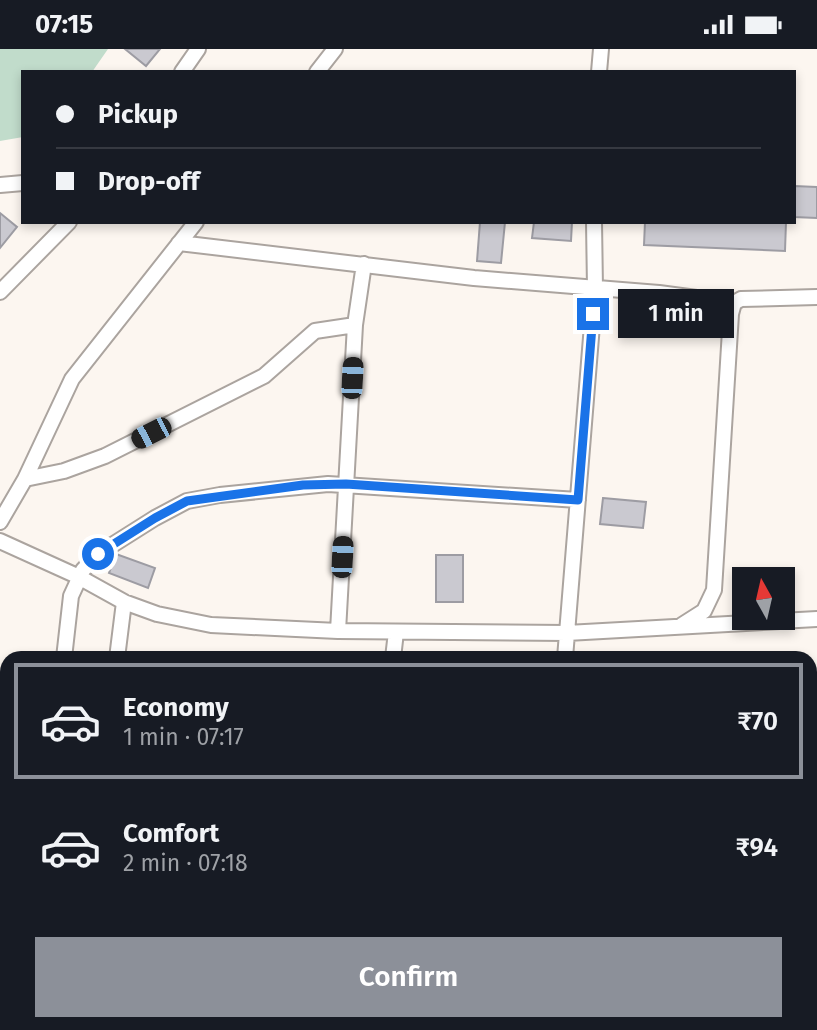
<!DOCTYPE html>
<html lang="en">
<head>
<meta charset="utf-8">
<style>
  body { margin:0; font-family:"Fira Sans",sans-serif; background:#242831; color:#f1f3f6; height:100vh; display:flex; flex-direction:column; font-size:26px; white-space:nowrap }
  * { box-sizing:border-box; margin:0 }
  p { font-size:23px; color:#9ea1a6 }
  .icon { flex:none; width:38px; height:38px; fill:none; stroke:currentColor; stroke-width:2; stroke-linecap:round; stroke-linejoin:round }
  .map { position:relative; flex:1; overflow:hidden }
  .details { position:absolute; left:0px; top:602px; width:817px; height:380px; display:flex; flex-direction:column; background:#171b24; border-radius:21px 21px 0 0; box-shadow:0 4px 10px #0003 }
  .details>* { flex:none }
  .banner { position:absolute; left:21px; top:21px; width:775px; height:154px; border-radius:0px; box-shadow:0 4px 10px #0003; display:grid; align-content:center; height:154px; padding:0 35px; background:#171b24 }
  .needle { width:46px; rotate:352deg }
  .controls { position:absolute; left:732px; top:518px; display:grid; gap:14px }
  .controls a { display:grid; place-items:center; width:63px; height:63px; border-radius:0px; background:#171b24; box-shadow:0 4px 10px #0003; font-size:35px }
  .end { position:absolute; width:32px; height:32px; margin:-16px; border:9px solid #1a73e8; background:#fff; box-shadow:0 0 0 4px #fff }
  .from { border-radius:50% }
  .bubble { position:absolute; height:49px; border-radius:0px; background:#171b24; box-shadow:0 4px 10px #0003; font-size:23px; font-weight:600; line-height:49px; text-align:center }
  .car { position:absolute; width:21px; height:42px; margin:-21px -10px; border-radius:9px; box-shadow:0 0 5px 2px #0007; background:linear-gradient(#222 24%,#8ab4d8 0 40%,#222 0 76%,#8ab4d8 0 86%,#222 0) }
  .banner b { display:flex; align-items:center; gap:24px; height:66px; font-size:26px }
  .banner b+b { border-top:2px solid #363941 }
  .banner i { width:18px; height:18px; background:#f1f3f6 }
  ul { padding:12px 0 0; list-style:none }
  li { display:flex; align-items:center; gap:21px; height:116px; margin:0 14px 10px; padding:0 21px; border:4px solid transparent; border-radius:0px }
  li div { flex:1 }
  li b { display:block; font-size:26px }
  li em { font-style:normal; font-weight:600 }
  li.on { border-color:#8c9099 }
  li>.icon { width:63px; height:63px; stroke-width:1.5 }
  .button { display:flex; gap:14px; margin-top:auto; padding:14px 35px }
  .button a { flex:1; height:80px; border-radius:0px; background:#8c9099; color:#fff; font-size:28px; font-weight:600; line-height:80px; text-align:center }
  .status { display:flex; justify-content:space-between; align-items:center; height:49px; padding:0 35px; background:#171b24; direction:ltr }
  .status svg { height:19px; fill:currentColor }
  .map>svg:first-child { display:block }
  .green { fill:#c1dccb }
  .building { fill:#cac9d0; stroke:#9d9ca3; stroke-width:2 }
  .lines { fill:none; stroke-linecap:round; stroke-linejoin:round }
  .minor-casing { stroke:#aba49f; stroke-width:18 }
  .minor { stroke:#fff; stroke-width:14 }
  .route { stroke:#1a73e8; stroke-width:9 }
</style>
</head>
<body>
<div class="status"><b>07:15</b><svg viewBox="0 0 49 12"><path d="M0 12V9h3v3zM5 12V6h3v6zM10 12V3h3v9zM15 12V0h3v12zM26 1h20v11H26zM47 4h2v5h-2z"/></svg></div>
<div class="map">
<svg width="817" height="981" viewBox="0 0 817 981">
  <rect width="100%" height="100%" fill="#fcf6f0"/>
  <path class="green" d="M 0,0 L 108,0 L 92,23 L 23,23 L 23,88 L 0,92 Z"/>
  <path class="building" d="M 125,0 L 160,0 L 146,17 Z
    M 794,137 L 817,138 L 817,169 L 794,168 Z
    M 0,164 L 17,178 L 0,199 Z
    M 480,173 L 505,173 L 501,214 L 477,212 Z
    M 534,173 L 572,173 L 571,192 L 532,189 Z
    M 645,173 L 786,173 L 785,202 L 644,196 Z
    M 603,449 L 646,453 L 643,479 L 600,475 Z
    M 116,505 L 155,519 L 148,539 L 109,524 Z
    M 436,506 L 463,506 L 463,553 L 436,553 Z
    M 375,975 L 413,975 L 412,981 L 375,981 Z"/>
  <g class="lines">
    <g class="minor-casing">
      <path id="minor" d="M 182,23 L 198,0
        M 317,23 L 335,0
        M 599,23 L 601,0
        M 0,136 L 23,134
        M 179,194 L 474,229 L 659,244 L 734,254 L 741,250 L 817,248
        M 0,243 L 69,173
        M 25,430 L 64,422 L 105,407 L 264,327 L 315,282 L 355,276
        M 0,473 L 25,430 L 72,330 L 196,173
        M 0,492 L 77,527 L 124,553 L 157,565 L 211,576 L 338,582 L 567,584 L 817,570
        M 682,576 L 704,562 L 714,541 L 731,265 L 734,254
        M 338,582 L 355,276 L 364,215
        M 64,609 L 71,547 L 83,521 L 98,505 L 155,469 L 187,452 L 220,446 L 328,435 L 578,451
        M 117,609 L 124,553
        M 393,609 L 396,583
        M 565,609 L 595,239 L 594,173
        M 810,937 L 817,937
        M 21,981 L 22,975
        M 354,981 L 354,975
        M 540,981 L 540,975"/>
    </g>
    <use href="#minor" class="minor"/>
  </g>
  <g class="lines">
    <path class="route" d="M 98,505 L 155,469 L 187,452 L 303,436 L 346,435 L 578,451 L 593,265"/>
  </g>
</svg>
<div class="controls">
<a><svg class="needle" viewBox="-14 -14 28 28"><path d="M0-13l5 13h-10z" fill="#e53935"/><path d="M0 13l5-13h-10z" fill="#9ea1a6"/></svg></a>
</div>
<i class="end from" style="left:98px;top:505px"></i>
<i class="end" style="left:593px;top:265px"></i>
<div class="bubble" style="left:618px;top:240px;width:116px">1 min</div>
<i class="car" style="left:352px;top:329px;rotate:3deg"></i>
<i class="car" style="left:151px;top:384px;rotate:243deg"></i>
<i class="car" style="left:342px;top:508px;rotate:3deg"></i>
<div class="banner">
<b><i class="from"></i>Pickup</b>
<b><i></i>Drop-off</b>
</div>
<section class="details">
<ul>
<li class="on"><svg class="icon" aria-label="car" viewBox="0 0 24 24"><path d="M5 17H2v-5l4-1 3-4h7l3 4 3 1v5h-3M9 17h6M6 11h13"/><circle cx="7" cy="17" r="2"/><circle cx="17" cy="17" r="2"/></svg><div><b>Economy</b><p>1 min · 07:17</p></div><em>₹70</em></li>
<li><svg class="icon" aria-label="car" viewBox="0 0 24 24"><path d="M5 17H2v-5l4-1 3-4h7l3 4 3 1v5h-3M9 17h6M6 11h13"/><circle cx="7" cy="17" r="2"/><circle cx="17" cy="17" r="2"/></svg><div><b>Comfort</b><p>2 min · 07:18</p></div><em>₹94</em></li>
</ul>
<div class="button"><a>Confirm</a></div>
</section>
</div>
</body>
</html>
